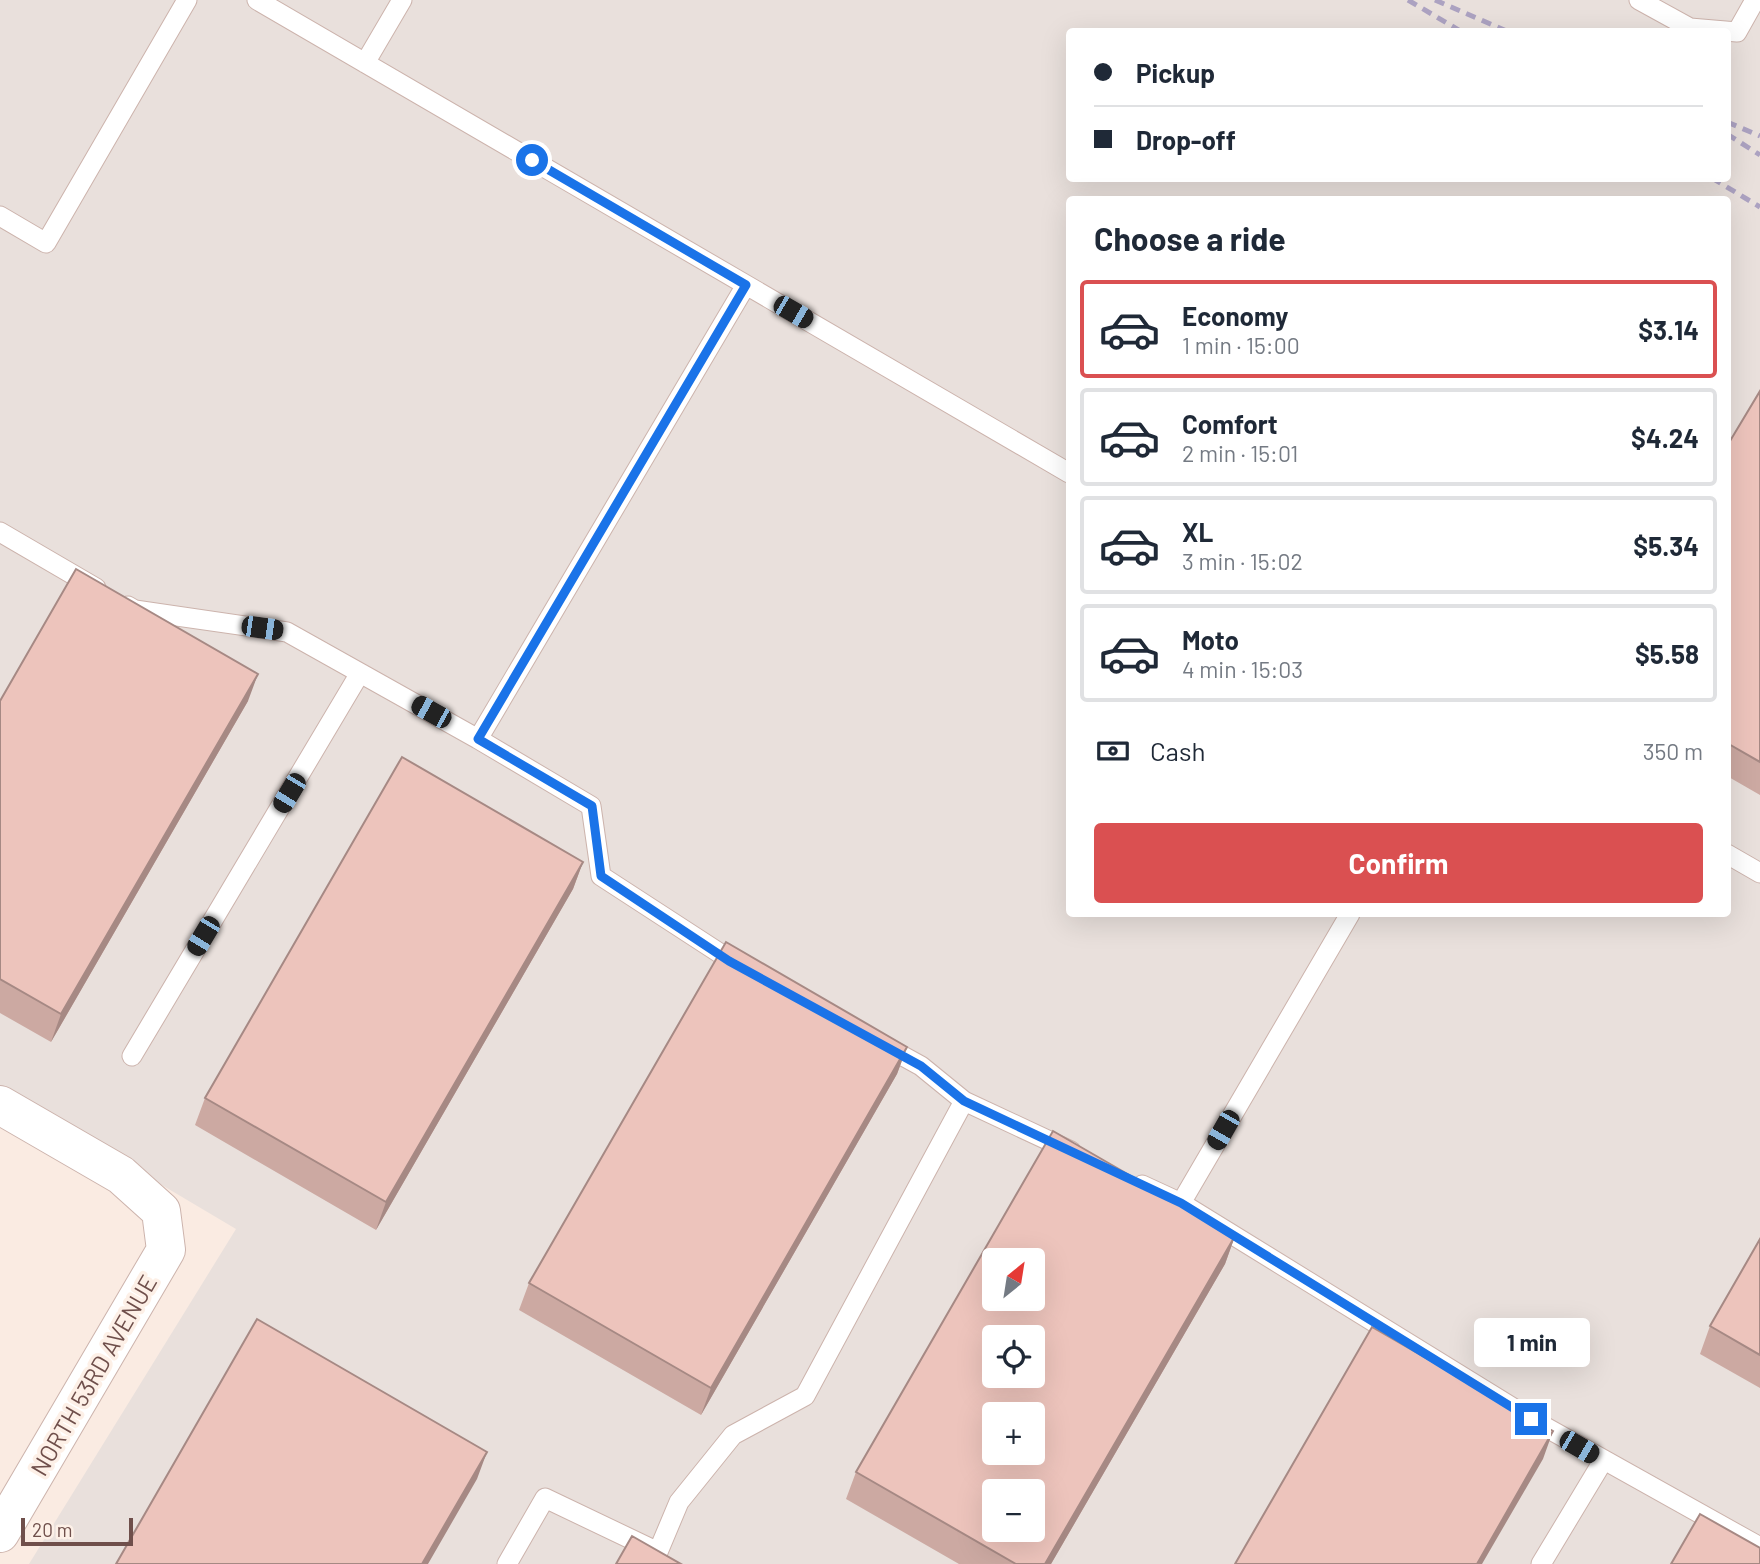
<!DOCTYPE html>
<html lang="en">
<head>
<meta charset="utf-8">
<style>
  body { margin:0; font-family:Barlow,sans-serif; background:#f6f6f7; color:#1f2937; height:100vh; display:flex; flex-direction:column; font-size:26px; white-space:nowrap }
  * { box-sizing:border-box; margin:0 }
  p { font-size:23px; color:#747a83 }
  .icon { flex:none; width:38px; height:38px; fill:none; stroke:currentColor; stroke-width:2; stroke-linecap:round; stroke-linejoin:round }
  .map { position:relative; flex:1; overflow:hidden }
  .drawer { position:absolute; left:1066px; top:196px; width:665px; height:721px; display:flex; flex-direction:column; background:#fff; border-radius:7px; box-shadow:0 7px 28px #0002 }
  .drawer>* { flex:none }
  .top-card { position:absolute; left:1066px; top:28px; width:665px; height:154px; border-radius:7px; box-shadow:0 7px 28px #0002; display:grid; align-content:center; height:154px; padding:0 28px; background:#fff }
  .needle { width:46px; rotate:30deg }
  .fabs { position:absolute; left:982px; top:1248px; display:grid; gap:14px }
  .fabs a { display:grid; place-items:center; width:63px; height:63px; border-radius:7px; background:#fff; box-shadow:0 7px 28px #0002; font-size:35px }
  .scale { position:absolute; left:21px; bottom:18px; width:112px; box-sizing:border-box; padding-left:7px; border:4px solid #6f4f4b; border-top:0; font-size:19px; line-height:24px; white-space:nowrap; color:#6f4f4b; -webkit-text-stroke:5px #fdf0e7; paint-order:stroke }
  .end { position:absolute; width:32px; height:32px; margin:-16px; border:9px solid #1a73e8; background:#fff; box-shadow:0 0 0 4px #fff }
  .from { border-radius:50% }
  .bubble { position:absolute; height:49px; border-radius:7px; background:#fff; box-shadow:0 7px 28px #0002; font-size:23px; font-weight:700; line-height:49px; text-align:center }
  .car { position:absolute; width:21px; height:42px; margin:-21px -10px; border-radius:9px; box-shadow:0 0 5px 2px #0007; background:linear-gradient(#222 24%,#8ab4d8 0 40%,#222 0 76%,#8ab4d8 0 86%,#222 0) }
  .top-card b { display:flex; align-items:center; gap:24px; height:66px; font-size:26px }
  .top-card b+b { border-top:2px solid #e0e1e3 }
  .top-card i { width:18px; height:18px; background:#1f2937 }
  ul { padding:0; list-style:none }
  li { display:flex; align-items:center; gap:21px; height:98px; margin:0 14px 10px; padding:0 14px; border:4px solid #e0e1e3; border-radius:7px }
  li div { flex:1 }
  li b { display:block; font-size:26px }
  li em { font-style:normal; font-weight:700 }
  li.active { border-color:#da5051 }
  li>.icon { width:63px; height:63px; stroke-width:1.5 }
  h2 { padding:0 28px; font-size:32px; line-height:84px }
  .pay { display:flex; align-items:center; gap:18px; height:77px; padding:0 28px; font-size:26px }
  .pay p { margin-inline-start:auto }
  .button { display:flex; gap:14px; margin-top:auto; padding:14px 28px }
  .button a { flex:1; height:80px; border-radius:7px; background:#da5051; color:#fff; font-size:28px; font-weight:700; line-height:80px; text-align:center }
  .map>svg:first-child { display:block }
  .industrial { fill:#e9e0dc; fill-rule:evenodd }
  .lines { fill:none; stroke-linecap:round; stroke-linejoin:round }
  .lane-casing { stroke:#ccb3ac; stroke-width:21 }
  .street-casing { stroke:#ccb3ac; stroke-width:40 }
  .lane { stroke:#fff; stroke-width:19 }
  .street { stroke:#fff; stroke-width:38 }
  .rail { stroke:#aca2c1; stroke-width:5; stroke-dasharray:10 7; stroke-linecap:butt }
  .wall { fill:#cca9a2 }
  .shaded-wall { fill:#a68984 }
  .building { fill:#edc4bc; stroke:#a68984; stroke-width:2; fill-rule:evenodd }
  .route { stroke:#1a73e8; stroke-width:9 }
  .labels { text-anchor:middle; dominant-baseline:central; stroke-width:7; stroke-linejoin:round; paint-order:stroke }
  .street-label { font-size:24px; fill:#6f4f4b; stroke:#fdf0e7 }
</style>
</head>
<body>
<div class="map">
<svg width="1760" height="1564" viewBox="0 0 1760 1564">
  <rect width="100%" height="100%" fill="#faebe2"/>
  <path class="industrial" d="M 0,0 L 1760,0 L 1760,1564 L 29,1564 L 236,1229 L 0,1089 ZM 1069,32 L 1727,32 L 1727,178 L 1069,178 ZM 1069,200 L 1727,200 L 1727,914 L 1069,914 ZM 994,1260 L 1032,1260 L 1032,1298 L 994,1298 ZM 994,1337 L 1032,1337 L 1032,1376 L 994,1376 ZM 994,1414 L 1032,1414 L 1032,1452 L 994,1452 ZM 994,1491 L 1032,1491 L 1032,1530 L 994,1530 Z"/>
  <g class="lines">
    <g class="lane-casing">
      <path id="lane" d="M 257,0 L 1069,473
        M 1639,0 L 1690,28 L 1737,32 L 1755,0
        M 365,63 L 402,0
        M 0,216 L 46,243 L 187,0
        M 0,532 L 96,588
        M 128,606 L 135,610 L 287,632 L 478,739 L 746,285
        M 478,739 L 591,806 L 601,876 L 741,967
        M 1727,854 L 1760,873
        M 132,1056 L 360,673
        M 964,1101 L 1071,1151
        M 1142,1185 L 1181,1203 L 1531,1419 L 1760,1547
        M 1181,1203 L 1350,914
        M 507,1564 L 545,1498 L 658,1552 L 679,1502 L 733,1435 L 805,1396 L 964,1101 L 921,1066 L 881,1044
        M 1541,1564 L 1603,1461"/>
    </g>
    <g class="street-casing">
      <path id="street" d="M 0,1105 L 121,1175 L 161,1211 L 166,1250 L 0,1533"/>
    </g>
    <use href="#lane" class="lane"/>
    <use href="#street" class="street"/>
    <path class="rail" d="M 1408,0 L 1462,32
      M 1435,0 L 1509,32
      M 1727,122 L 1760,136
      M 1727,134 L 1760,155
      M 1712,178 L 1760,207"/>
  </g>
  <path class="wall" d="M 1760,391 L 1760,795 L 1727,776 L 1727,446 Z
    M 0,701 L 248,701 L 51,1042 L 0,1013 Z
    M 583,862 L 573,889 L 376,1230 L 195,1125 L 205,1098 Z
    M 907,1047 L 897,1074 L 701,1415 L 519,1310 L 529,1283 Z
    M 1235,1236 L 1225,1264 L 1051,1564 L 959,1564 L 846,1499 L 856,1472 Z
    M 1760,1239 L 1760,1388 L 1700,1354 L 1710,1326 Z"/>
  <path class="shaded-wall" d="M 258,674 L 248,701 L 51,1042 L 61,1014 Z
    M 583,862 L 573,889 L 376,1230 L 386,1202 Z
    M 907,1047 L 897,1074 L 701,1415 L 711,1388 Z
    M 1235,1236 L 1225,1264 L 1051,1564 L 1045,1564 Z
    M 1553,1431 L 1543,1459 L 1482,1564 L 1477,1564 Z
    M 487,1452 L 477,1479 L 428,1564 L 422,1564 Z"/>
  <path class="building" d="M 1760,391 L 1760,762 L 1727,743 L 1727,446 Z
    M 76,569 L 258,674 L 61,1014 L 0,979 L 0,701 Z
    M 402,757 L 583,862 L 386,1202 L 205,1098 Z
    M 726,942 L 907,1047 L 711,1388 L 529,1283 Z
    M 1053,1131 L 1235,1236 L 1045,1564 L 1016,1564 L 856,1472 ZM 994,1260 L 1032,1260 L 1032,1298 L 994,1298 ZM 994,1337 L 1032,1337 L 1032,1376 L 994,1376 ZM 994,1414 L 1032,1414 L 1032,1452 L 994,1452 ZM 994,1491 L 1032,1491 L 1032,1530 L 994,1530 Z
    M 1760,1239 L 1760,1355 L 1710,1326 Z
    M 257,1319 L 487,1452 L 422,1564 L 116,1564 Z
    M 1372,1327 L 1553,1431 L 1477,1564 L 1235,1564 Z
    M 1700,1514 L 1760,1548 L 1760,1564 L 1671,1564 Z
    M 632,1536 L 681,1564 L 616,1564 Z"/>
  <g class="lines">
    <path class="route" d="M 532,160 L 746,285 L 478,739 L 592,806 L 601,876 L 729,961 L 921,1066 L 964,1101 L 1181,1203 L 1531,1419"/>
  </g>
  <g class="labels">
    <g class="street-label">
      <text transform="translate(93 1375) rotate(-60)">NORTH 53RD AVENUE</text>
    </g>
  </g>
</svg>
<div class="fabs">
<a><svg class="needle" viewBox="-14 -14 28 28"><path d="M0-13l5 13h-10z" fill="#e53935"/><path d="M0 13l5-13h-10z" fill="#747a83"/></svg></a>
<a><svg class="icon" aria-label="locate" viewBox="0 0 24 24"><circle cx="12" cy="12" r="6"/><path d="M12 2v4M12 18v4M2 12h4M18 12h4"/></svg></a>
<a>+</a>
<a>−</a>
</div>
<div class="scale">20 m</div>
<i class="end from" style="left:532px;top:160px"></i>
<i class="end" style="left:1531px;top:1419px"></i>
<div class="bubble" style="left:1474px;top:1318px;width:116px">1 min</div>
<i class="car" style="left:793px;top:312px;rotate:120deg"></i>
<i class="car" style="left:262px;top:628px;rotate:98deg"></i>
<i class="car" style="left:431px;top:712px;rotate:299deg"></i>
<i class="car" style="left:289px;top:793px;rotate:211deg"></i>
<i class="car" style="left:203px;top:936px;rotate:211deg"></i>
<i class="car" style="left:1223px;top:1130px;rotate:210deg"></i>
<i class="car" style="left:1579px;top:1447px;rotate:120deg"></i>
<div class="top-card">
<b><i class="from"></i>Pickup</b>
<b><i></i>Drop-off</b>
</div>
<section class="drawer">
<h2>Choose a ride</h2>
<ul>
<li class="active"><svg class="icon" aria-label="car" viewBox="0 0 24 24"><path d="M5 17H2v-5l4-1 3-4h7l3 4 3 1v5h-3M9 17h6M6 11h13"/><circle cx="7" cy="17" r="2"/><circle cx="17" cy="17" r="2"/></svg><div><b>Economy</b><p>1 min · 15:00</p></div><em>$3.14</em></li>
<li><svg class="icon" aria-label="car" viewBox="0 0 24 24"><path d="M5 17H2v-5l4-1 3-4h7l3 4 3 1v5h-3M9 17h6M6 11h13"/><circle cx="7" cy="17" r="2"/><circle cx="17" cy="17" r="2"/></svg><div><b>Comfort</b><p>2 min · 15:01</p></div><em>$4.24</em></li>
<li><svg class="icon" aria-label="car" viewBox="0 0 24 24"><path d="M5 17H2v-5l4-1 3-4h7l3 4 3 1v5h-3M9 17h6M6 11h13"/><circle cx="7" cy="17" r="2"/><circle cx="17" cy="17" r="2"/></svg><div><b>XL</b><p>3 min · 15:02</p></div><em>$5.34</em></li>
<li><svg class="icon" aria-label="car" viewBox="0 0 24 24"><path d="M5 17H2v-5l4-1 3-4h7l3 4 3 1v5h-3M9 17h6M6 11h13"/><circle cx="7" cy="17" r="2"/><circle cx="17" cy="17" r="2"/></svg><div><b>Moto</b><p>4 min · 15:03</p></div><em>$5.58</em></li>
</ul>
<div class="pay"><svg class="icon" aria-label="cash" viewBox="0 0 24 24"><path d="M3 7h18v10H3z"/><circle cx="12" cy="12" r="2"/></svg>Cash<p>350 m</p></div>
<div class="button"><a>Confirm</a></div>
</section>
</div>
</body>
</html>
